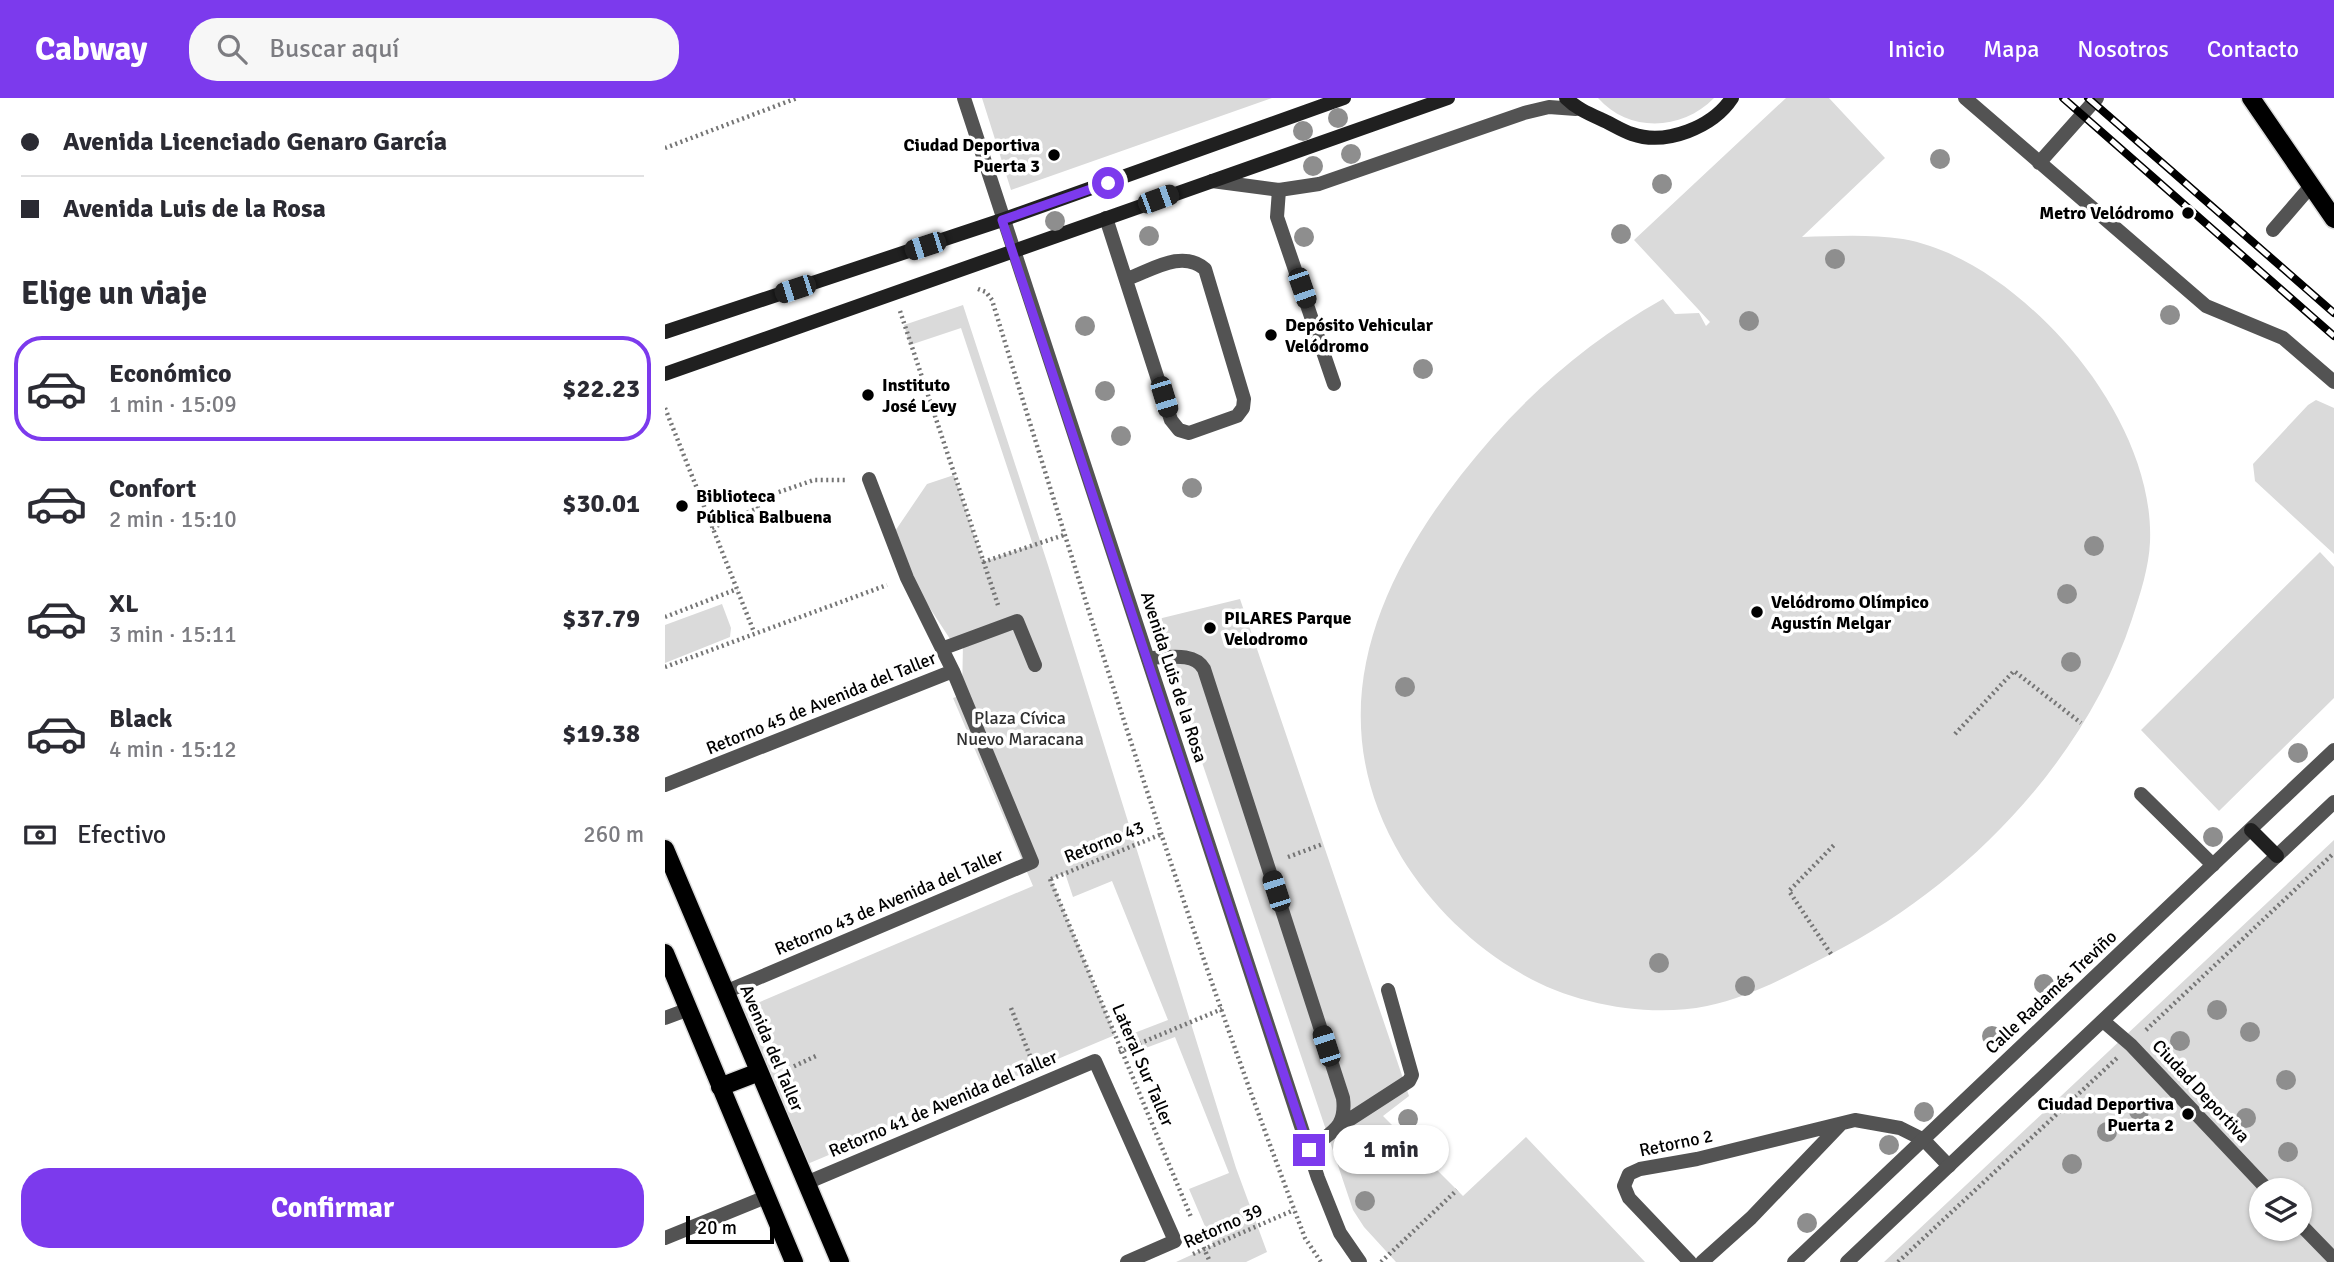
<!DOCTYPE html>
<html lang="es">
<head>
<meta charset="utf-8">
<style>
  body { margin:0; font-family:Signika,sans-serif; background:#f7f7f7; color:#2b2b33; height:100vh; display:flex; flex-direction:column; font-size:26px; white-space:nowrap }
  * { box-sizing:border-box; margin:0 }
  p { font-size:23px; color:#7c7c81 }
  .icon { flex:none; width:38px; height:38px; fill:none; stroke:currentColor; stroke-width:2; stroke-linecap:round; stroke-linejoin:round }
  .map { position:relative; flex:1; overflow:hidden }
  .sheet { display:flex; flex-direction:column; background:#fff; width:665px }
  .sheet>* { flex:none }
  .top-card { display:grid; align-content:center; height:154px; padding:0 21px; background:#fff }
  .tools { position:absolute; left:1584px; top:1080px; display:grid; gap:14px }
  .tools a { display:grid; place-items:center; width:63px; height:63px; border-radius:50%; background:#fff; box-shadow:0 2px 5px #0004; font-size:35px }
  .scale { position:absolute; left:21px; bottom:18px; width:88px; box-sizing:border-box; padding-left:7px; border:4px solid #000; border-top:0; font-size:19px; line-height:24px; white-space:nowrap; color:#000; -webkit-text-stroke:5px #fff; paint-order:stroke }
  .end { position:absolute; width:32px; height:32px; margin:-16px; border:9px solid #7c3aed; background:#fff; box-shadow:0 0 0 4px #fff }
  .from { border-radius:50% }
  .bubble { position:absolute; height:49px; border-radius:24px; background:#fff; box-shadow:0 2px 5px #0004; font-size:23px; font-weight:700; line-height:49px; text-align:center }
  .car { position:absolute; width:21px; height:42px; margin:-21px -10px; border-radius:9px; box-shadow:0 0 5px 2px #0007; background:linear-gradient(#222 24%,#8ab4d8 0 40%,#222 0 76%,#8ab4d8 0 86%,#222 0) }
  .top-card b { display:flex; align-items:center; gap:24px; height:66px; font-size:26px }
  .top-card b+b { border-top:2px solid #e1e1e2 }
  .top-card i { width:18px; height:18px; background:#2b2b33 }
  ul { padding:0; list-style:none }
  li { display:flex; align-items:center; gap:21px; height:105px; margin:0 14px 10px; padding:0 7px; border:4px solid transparent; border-radius:28px }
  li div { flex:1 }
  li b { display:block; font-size:26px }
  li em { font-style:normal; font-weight:700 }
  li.current { border-color:#7c3aed }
  li>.icon { width:63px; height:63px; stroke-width:1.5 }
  h2 { padding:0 21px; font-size:32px; line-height:84px }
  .pay { display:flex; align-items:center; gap:18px; height:77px; padding:0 21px; font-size:26px }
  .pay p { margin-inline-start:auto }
  .button { display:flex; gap:14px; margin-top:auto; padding:14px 21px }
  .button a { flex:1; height:80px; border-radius:28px; background:#7c3aed; color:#fff; font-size:28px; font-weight:700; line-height:80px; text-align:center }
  header { display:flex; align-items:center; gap:42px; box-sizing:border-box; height:98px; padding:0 35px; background:#7c3aed; color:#fff }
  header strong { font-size:33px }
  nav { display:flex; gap:38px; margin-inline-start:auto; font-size:24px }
  .search { width:490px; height:63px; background:#f7f7f7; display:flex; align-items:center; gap:18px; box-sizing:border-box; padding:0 24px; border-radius:28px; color:#7c7c81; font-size:26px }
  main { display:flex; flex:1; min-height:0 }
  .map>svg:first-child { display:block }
  .green { fill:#dadada; fill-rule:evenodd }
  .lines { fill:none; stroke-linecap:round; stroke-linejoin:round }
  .primary-casing { stroke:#dbdbdb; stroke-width:21 }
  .path { stroke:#757575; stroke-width:4.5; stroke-dasharray:2 3.5; stroke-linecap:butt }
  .lane { stroke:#535353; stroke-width:14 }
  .street { stroke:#535353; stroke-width:14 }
  .secondary { stroke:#202020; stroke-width:14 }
  .primary { stroke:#000; stroke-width:18 }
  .rail-casing { stroke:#000; stroke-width:8 }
  .rail { stroke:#fff; stroke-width:5; stroke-dasharray:16; stroke-linecap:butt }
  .tree { fill:#8e8e8e }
  .route { stroke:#7c3aed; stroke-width:9 }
  .poi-dot { fill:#000; stroke:#fff; stroke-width:2.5 }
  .labels { text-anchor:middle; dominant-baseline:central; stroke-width:7; stroke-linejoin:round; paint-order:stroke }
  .poi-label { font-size:18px; font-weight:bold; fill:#000; stroke:#fff; text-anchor:start }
  .street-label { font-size:18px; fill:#000; stroke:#fff }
  .park-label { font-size:18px; fill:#313131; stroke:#fff }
</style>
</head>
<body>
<header>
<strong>Cabway</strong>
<div class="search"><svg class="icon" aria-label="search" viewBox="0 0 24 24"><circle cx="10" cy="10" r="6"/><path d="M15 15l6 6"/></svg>Buscar aquí</div>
<nav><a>Inicio</a><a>Mapa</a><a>Nosotros</a><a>Contacto</a></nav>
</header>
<main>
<section class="sheet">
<div class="top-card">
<b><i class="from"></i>Avenida Licenciado Genaro García</b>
<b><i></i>Avenida Luis de la Rosa</b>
</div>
<h2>Elige un viaje</h2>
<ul>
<li class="current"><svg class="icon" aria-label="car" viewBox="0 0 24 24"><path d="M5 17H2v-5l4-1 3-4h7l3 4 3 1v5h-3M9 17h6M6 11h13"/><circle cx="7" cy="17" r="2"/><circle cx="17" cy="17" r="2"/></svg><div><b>Económico</b><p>1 min · 15:09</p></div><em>$22.23</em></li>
<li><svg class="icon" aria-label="car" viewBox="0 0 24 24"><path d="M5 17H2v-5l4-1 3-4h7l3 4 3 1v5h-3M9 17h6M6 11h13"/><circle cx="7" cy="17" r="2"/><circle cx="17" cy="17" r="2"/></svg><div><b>Confort</b><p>2 min · 15:10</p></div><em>$30.01</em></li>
<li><svg class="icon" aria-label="car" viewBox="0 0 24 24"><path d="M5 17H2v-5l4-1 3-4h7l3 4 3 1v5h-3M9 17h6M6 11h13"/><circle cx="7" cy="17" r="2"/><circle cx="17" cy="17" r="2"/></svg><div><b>XL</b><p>3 min · 15:11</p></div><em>$37.79</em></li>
<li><svg class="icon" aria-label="car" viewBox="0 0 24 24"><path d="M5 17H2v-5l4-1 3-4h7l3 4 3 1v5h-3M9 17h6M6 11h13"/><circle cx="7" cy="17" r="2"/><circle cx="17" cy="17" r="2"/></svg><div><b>Black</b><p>4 min · 15:12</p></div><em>$19.38</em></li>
</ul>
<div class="pay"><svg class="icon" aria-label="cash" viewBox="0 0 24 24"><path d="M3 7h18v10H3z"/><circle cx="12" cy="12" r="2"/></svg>Efectivo<p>260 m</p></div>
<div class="button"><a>Confirmar</a></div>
</section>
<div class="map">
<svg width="1669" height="1164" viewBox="0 0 1669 1164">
  <rect width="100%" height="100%" fill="#fff"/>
  <path class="green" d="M 317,0 L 607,0 L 346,92 Z
    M 933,0 L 1049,0 C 1017,33 964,35 933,0 Z
    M 1121,0 L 1164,0 L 1220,60 L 1137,139 C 1170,138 1205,136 1238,141 C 1300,152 1357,197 1398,242 C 1446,295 1488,371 1485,444 C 1484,469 1475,497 1467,521 C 1420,664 1299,788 1166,856 C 1126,876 1087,899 1042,908 C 983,920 908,906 857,876 C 808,848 766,807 737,760 C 655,623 706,492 796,377 C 852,305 919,245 998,201 L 1010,216 L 1034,215 L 1041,228 L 1045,224 L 969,142 Z
    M 298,207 L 383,467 L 571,1070 L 602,1154 L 581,1164 L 511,1164 L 548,1147 L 524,1091 L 564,1075 L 510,939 L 470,954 L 464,937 L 503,922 L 447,783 L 408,799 L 400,775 L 386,781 L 450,937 L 128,1072 L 64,917 L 368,788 L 288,600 L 297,597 L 298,545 L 289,547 L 222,445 L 262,386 L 289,377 L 318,464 L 368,447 L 296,230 L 245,247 L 239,227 Z
    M 1651,302 L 1669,310 L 1669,456 L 1590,383 L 1588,366 L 1643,307 Z
    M 1655,454 L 1669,469 L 1669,600 L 1554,713 L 1476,632 Z
    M 575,501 L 744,998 L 718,1018 L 798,1098 L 861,1039 L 980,1164 L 731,1164 L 699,1129 L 688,1112 L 489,522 Z
    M 57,506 L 66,530 L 65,539 L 0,565 L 0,527 Z
    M 1669,742 L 1669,1164 L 1219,1164 ZM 1596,1092 L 1634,1092 L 1634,1130 L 1596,1130 Z"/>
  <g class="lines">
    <g class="primary-casing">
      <path id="primary" d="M 1586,0 L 1669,121
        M 0,751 L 175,1164
        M 0,855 L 129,1164
        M 55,989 L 94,974"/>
    </g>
    <path class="path" d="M 0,50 L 132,0
      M 313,191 L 321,194 L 327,202 C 424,517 522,832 640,1140 L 656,1164
      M 235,213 L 333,507
      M 0,310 L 89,534
      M 47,430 L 93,410 L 91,402 L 149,382 L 183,382
      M 318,464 L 399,437
      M 0,519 L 72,491
      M 0,569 L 222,487
      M 1290,636 L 1349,573 L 1416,625
      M 623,759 L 658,746
      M 385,781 L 526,1119
      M 386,781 L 497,736
      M 1166,856 L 1124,793 L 1171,745
      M 346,910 L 369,968
      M 1481,932 L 1669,755
      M 454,954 L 557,911
      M 119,973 L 153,957
      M 532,1134 L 545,1164
      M 528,1156 L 629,1112
      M 716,1164 L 792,1092
      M 1233,1164 L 1452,960"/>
    <path class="lane" d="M 614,92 L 612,119 L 669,286
      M 441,120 L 506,322 L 514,332 L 524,335 L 572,318 L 578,310 L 579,301 L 540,171 C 517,151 487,172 462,181
      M 1608,132 L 1646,88
      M 483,560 C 501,560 529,553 539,571 L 678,1000 C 682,1031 665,1034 644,1052
      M 1476,696 L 1548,767
      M 676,1027 L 744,983 L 747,977 L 723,892
      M 1025,1164 L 964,1100 L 959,1088 L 964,1076 L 975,1071 L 1032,1061 L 1190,1022 L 1235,1030 L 1259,1042 L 1284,1068
      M 1037,1164 L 1086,1120 L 1176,1026"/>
    <path class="street" d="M 299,0 L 653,1080 L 675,1135 L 695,1164
      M 1300,0 L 1541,208 L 1618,240 L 1669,284
      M 1374,65 L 1432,0
      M 547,83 L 614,92 L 654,86 L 859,15 L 884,9 L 911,11
      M 279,550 L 352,523 L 370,567
      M 0,687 L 288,573 L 242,480 L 204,381
      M 60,894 L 367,764 L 288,573
      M 0,920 L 24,911
      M 1438,923 L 1466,947 L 1603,1092
      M 141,1085 L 430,963 L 510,1143 L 462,1164
      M 1634,1125 L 1669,1161
      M 0,1140 L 101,1099
      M 1129,1164 L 1669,652
      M 1182,1164 L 1669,704"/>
    <path class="secondary" d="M 901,0 C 913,12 927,17 942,24 C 950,28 958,33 967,36 C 1001,48 1048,29 1067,0
      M 0,234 L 337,122 L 679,0
      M 0,276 L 783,0
      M 1586,732 L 1612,758"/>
    <use href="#primary" class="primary"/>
    <g class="rail-casing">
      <path id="rail" d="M 1398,0 L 1669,238
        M 1423,0 L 1669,215"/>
    </g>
    <use href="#rail" class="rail"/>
  </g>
  <g class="tree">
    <circle cx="673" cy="20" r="10"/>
    <circle cx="638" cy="33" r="10"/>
    <circle cx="686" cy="56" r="10"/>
    <circle cx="1275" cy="61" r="10"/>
    <circle cx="648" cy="68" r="10"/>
    <circle cx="997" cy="86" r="10"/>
    <circle cx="390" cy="123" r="10"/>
    <circle cx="956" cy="136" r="10"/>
    <circle cx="484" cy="138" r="10"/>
    <circle cx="639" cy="139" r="10"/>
    <circle cx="1170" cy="161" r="10"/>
    <circle cx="1505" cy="217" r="10"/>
    <circle cx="1084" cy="223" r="10"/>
    <circle cx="420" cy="228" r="10"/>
    <circle cx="758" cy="271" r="10"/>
    <circle cx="440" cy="293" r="10"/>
    <circle cx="456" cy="338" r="10"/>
    <circle cx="527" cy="390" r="10"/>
    <circle cx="1429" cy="448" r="10"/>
    <circle cx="1402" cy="496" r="10"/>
    <circle cx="1406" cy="564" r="10"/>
    <circle cx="740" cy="589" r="10"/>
    <circle cx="1633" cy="655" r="10"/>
    <circle cx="1548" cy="739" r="10"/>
    <circle cx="994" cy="865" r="10"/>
    <circle cx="1379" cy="886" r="10"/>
    <circle cx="1080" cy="888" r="10"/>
    <circle cx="1552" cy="912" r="10"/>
    <circle cx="1585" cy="934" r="10"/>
    <circle cx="1327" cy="938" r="10"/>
    <circle cx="1515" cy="943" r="10"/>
    <circle cx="1621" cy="982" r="10"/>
    <circle cx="1474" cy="1013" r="10"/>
    <circle cx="1259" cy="1014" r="10"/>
    <circle cx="1581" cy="1020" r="10"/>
    <circle cx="743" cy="1021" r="10"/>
    <circle cx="1442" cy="1034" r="10"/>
    <circle cx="704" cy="1046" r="10"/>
    <circle cx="1224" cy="1047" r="10"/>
    <circle cx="1623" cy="1054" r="10"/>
    <circle cx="746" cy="1066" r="10"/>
    <circle cx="1407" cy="1066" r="10"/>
    <circle cx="700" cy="1103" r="10"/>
    <circle cx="1142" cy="1125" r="10"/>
  </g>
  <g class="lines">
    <path class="route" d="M 443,85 L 337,122 L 644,1052"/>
  </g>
  <g class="poi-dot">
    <circle cx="389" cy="57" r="7"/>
    <circle cx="1523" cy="115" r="7"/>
    <circle cx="606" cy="237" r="7"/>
    <circle cx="203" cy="297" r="7"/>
    <circle cx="17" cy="408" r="7"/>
    <circle cx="1092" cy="514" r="7"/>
    <circle cx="545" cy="530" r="7"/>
    <circle cx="1523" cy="1016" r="7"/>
  </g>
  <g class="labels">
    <g class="poi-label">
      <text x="375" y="47" text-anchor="end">Ciudad Deportiva<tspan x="375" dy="21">Puerta 3</tspan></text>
      <text x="1509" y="115" text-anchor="end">Metro Velódromo</text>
      <text x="620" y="227">Depósito Vehicular<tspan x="620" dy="21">Velódromo</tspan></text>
      <text x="217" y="287">Instituto<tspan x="217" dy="21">José Levy</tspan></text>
      <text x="31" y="398">Biblioteca<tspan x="31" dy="21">Pública Balbuena</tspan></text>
      <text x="1106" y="504">Velódromo Olímpico<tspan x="1106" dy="21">Agustín Melgar</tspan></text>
      <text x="559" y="520">PILARES Parque<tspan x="559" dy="21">Velodromo</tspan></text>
      <text x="1509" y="1006" text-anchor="end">Ciudad Deportiva<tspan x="1509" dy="21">Puerta 2</tspan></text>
    </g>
    <g class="street-label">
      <text transform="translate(509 579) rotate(72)">Avenida Luis de la Rosa</text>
      <text transform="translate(156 605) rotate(-22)">Retorno 45 de Avenida del Taller</text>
      <text transform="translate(439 744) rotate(-22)">Retorno 43</text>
      <text transform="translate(224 804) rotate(-23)">Retorno 43 de Avenida del Taller</text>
      <text transform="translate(1386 894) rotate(-43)">Calle Radamés Treviño</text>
      <text transform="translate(107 950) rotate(67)">Avenida del Taller</text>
      <text transform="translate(478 967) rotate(67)">Lateral Sur Taller</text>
      <text transform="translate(1536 993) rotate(47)">Ciudad Deportiva</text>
      <text transform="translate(278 1006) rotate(-23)">Retorno 41 de Avenida del Taller</text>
      <text transform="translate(1011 1045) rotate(-12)">Retorno 2</text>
      <text transform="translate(558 1128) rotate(-24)">Retorno 39</text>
    </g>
    <g class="park-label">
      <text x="355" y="620">Plaza Cívica<tspan x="355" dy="21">Nuevo Maracana</tspan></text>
    </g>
  </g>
</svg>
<div class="tools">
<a><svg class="icon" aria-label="layers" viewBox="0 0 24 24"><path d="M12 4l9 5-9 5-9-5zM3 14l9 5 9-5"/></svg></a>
</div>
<div class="scale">20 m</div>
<i class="end from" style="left:443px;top:85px"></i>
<i class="end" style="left:644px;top:1052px"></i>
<div class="bubble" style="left:668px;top:1027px;width:116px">1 min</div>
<i class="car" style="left:493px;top:101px;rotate:70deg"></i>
<i class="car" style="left:260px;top:148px;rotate:252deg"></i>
<i class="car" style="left:637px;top:190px;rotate:161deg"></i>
<i class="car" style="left:130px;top:191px;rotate:252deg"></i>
<i class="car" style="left:499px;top:299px;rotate:163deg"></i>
<i class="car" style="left:611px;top:793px;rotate:342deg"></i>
<i class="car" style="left:661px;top:948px;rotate:342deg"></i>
</div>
</main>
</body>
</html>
